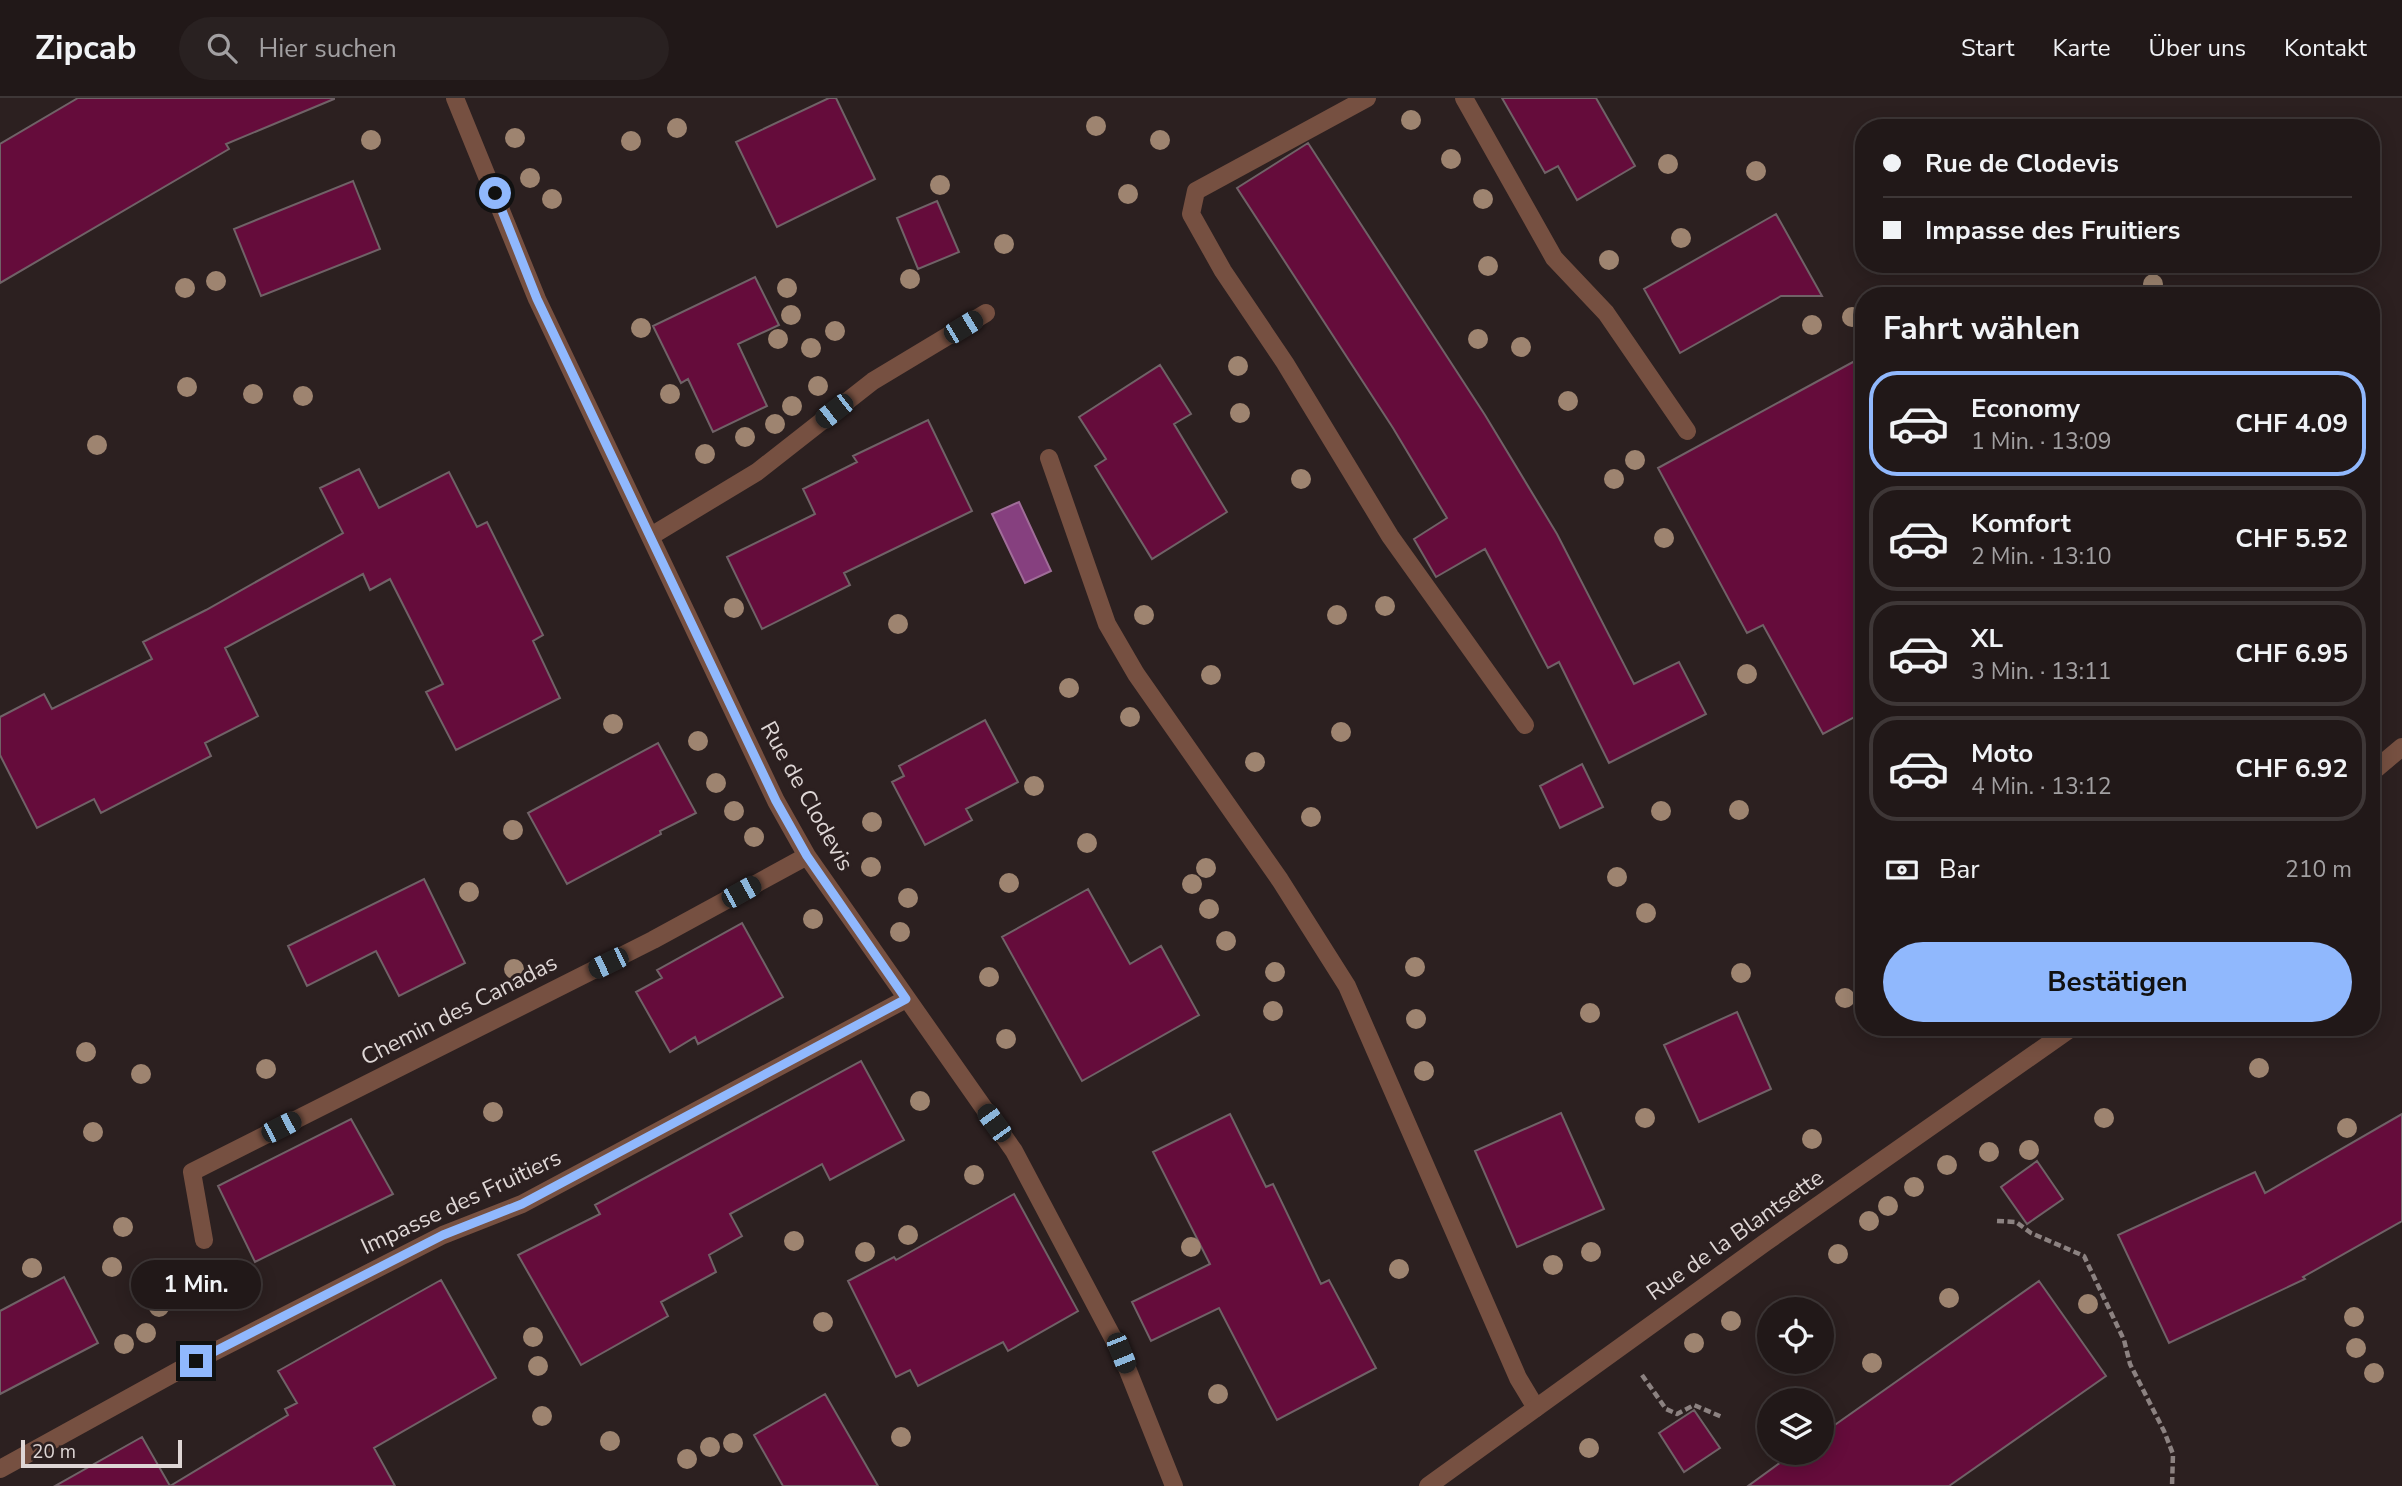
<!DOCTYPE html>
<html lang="de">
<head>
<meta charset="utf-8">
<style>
  body { margin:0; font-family:"Nunito Sans",sans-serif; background:#292121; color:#f1f3f6; height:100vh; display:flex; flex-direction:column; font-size:26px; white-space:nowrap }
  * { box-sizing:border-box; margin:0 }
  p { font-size:23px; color:#a2a0a2 }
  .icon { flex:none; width:38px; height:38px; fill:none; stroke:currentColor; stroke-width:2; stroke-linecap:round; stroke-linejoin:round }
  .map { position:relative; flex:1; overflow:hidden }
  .drawer { position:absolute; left:1855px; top:189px; width:525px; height:749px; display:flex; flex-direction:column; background:#211818; border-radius:28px; box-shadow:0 4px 18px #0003,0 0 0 2px #3e3737 }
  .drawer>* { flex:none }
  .hud { position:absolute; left:1855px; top:21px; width:525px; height:154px; border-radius:28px; box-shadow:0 4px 18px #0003,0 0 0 2px #3e3737; display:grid; align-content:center; height:154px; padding:0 28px; background:#211818 }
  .tools { position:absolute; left:1757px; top:1199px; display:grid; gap:14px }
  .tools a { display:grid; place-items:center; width:77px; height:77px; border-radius:50%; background:#211818; box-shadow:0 4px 18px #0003,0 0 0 2px #3e3737; font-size:35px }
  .scale { position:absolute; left:21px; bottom:18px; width:161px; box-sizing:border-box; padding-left:7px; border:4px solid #ded6d5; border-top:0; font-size:19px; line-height:24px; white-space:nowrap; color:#ded6d5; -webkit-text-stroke:5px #2c2020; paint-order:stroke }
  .end { position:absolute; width:32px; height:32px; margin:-16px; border:9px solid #90b8fd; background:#111; box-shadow:0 0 0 4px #111 }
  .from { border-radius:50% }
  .bubble { position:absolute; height:49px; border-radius:24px; background:#211818; box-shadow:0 4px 18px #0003,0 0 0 2px #3e3737; font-size:23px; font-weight:700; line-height:49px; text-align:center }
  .car { position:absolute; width:21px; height:42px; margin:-21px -10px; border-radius:9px; box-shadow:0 0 5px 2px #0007; background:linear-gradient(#222 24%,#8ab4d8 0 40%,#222 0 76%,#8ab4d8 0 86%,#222 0) }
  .hud b { display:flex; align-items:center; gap:24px; height:66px; font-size:26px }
  .hud b+b { border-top:2px solid #3e3737 }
  .hud i { width:18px; height:18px; background:#f1f3f6 }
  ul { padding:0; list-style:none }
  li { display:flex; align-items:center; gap:21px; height:105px; margin:0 14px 10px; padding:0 14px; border:4px solid #3e3737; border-radius:28px }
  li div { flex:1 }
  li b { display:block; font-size:26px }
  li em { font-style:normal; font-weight:700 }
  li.on { border-color:#90b8fd }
  li>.icon { width:63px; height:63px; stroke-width:1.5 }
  h2 { padding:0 28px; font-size:32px; line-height:84px }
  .pay { display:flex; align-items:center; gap:18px; height:77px; padding:0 28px; font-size:26px }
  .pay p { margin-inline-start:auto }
  .primary-button { display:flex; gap:14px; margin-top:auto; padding:14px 28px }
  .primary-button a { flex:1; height:80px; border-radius:42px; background:#90b8fd; color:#111; font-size:28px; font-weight:700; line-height:80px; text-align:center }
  header { display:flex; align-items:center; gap:42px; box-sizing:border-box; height:98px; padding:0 35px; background:#211818; border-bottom:2px solid #3e3737 }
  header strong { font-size:33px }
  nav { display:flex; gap:38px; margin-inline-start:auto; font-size:24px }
  .search { width:490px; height:63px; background:#292121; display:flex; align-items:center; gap:18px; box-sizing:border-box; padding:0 24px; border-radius:38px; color:#a2a0a2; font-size:26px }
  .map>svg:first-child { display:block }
  .water { fill:#86407f; stroke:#a06d99; stroke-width:2 }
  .building { fill:#650c3b; stroke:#706267; stroke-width:2 }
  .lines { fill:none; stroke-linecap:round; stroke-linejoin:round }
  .path { stroke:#8c8281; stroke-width:4.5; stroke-dasharray:7 3.5; stroke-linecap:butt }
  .service { stroke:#765041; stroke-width:18 }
  .minor { stroke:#765041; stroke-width:18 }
  .tree { fill:#9e8470 }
  .route { stroke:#90b8fd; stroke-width:9 }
  .labels { text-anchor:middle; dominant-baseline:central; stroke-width:6; stroke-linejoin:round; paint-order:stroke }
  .street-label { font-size:23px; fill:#ded6d5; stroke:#2c2020 }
</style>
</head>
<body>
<header>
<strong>Zipcab</strong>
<div class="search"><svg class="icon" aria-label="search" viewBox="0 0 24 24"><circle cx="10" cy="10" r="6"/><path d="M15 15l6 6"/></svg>Hier suchen</div>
<nav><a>Start</a><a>Karte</a><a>Über uns</a><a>Kontakt</a></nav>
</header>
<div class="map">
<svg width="2402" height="1388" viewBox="0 0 2402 1388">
  <rect width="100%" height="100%" fill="#2c2020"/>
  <path class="water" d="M 1019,404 L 1051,473 L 1025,485 L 992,416 Z"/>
  <path class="building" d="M 78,0 L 334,0 L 334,1 L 226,46 L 229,51 L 0,185 L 0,46 Z
    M 829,0 L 836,0 L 875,81 L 777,129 L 736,44 Z
    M 1502,0 L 1596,0 L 1635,68 L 1577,102 L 1558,68 L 1545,75 Z
    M 1308,45 L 1485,317 L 1557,436 L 1634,586 L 1679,564 L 1706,616 L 1609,665 L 1559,564 L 1548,570 L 1485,451 L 1436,479 L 1414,441 L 1447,420 L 1393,330 L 1237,90 Z
    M 353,83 L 380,151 L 261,198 L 234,131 Z
    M 937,103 L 959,154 L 918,171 L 897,120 Z
    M 1776,116 L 1822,198 L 1781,198 L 1680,255 L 1644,191 Z
    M 755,179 L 779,227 L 738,246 L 767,308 L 713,334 L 688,281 L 681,285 L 653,228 Z
    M 1864,258 L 1864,614 L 1823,636 L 1763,527 L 1747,535 L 1658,370 Z
    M 1160,267 L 1191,316 L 1174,326 L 1227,414 L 1152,461 L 1095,368 L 1106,361 L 1079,319 Z
    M 928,322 L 972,413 L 844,475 L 850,487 L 762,531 L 727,459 L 815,416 L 803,391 L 857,364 L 853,358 Z
    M 359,371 L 379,410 L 449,374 L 477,429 L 487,424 L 543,537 L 533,543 L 560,600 L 456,652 L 426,594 L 443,586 L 390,481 L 370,492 L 363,476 L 225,550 L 258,618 L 205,645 L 211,658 L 101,715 L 94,701 L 37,730 L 0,657 L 0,619 L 44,596 L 52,611 L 152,561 L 143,544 L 206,512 L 343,435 L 320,390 Z
    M 985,622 L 1018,684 L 966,711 L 972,722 L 925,747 L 892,684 L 904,678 L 899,668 Z
    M 658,645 L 696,715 L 660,733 L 661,736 L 567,786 L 528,715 Z
    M 1582,666 L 1603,709 L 1560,730 L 1540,688 Z
    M 424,781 L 465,865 L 399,898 L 376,853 L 307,888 L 288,848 Z
    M 1088,791 L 1130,866 L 1161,848 L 1199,917 L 1082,983 L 1002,839 Z
    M 742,825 L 783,899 L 698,946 L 695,939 L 670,954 L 636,894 L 662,880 L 657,872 Z
    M 1737,914 L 1771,991 L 1699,1024 L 1664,947 Z
    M 861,963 L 904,1042 L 830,1082 L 822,1066 L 730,1116 L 742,1138 L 709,1157 L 716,1174 L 661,1204 L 668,1218 L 581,1267 L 518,1157 L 600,1116 L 595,1107 Z
    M 1561,1015 L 1604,1111 L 1517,1149 L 1475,1053 Z
    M 1230,1016 L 1266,1089 L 1273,1086 L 1321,1186 L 1329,1182 L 1376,1270 L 1277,1322 L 1219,1210 L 1151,1243 L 1132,1204 L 1210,1166 L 1153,1054 Z
    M 2402,1016 L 2402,1123 L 2303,1179 L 2305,1181 L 2169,1245 L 2118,1137 L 2255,1074 L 2265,1095 Z
    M 351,1021 L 393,1096 L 255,1164 L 218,1088 Z
    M 2037,1063 L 2063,1101 L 2027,1126 L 2001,1089 Z
    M 1014,1096 L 1078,1213 L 1008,1253 L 1003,1244 L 918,1288 L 910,1272 L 896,1279 L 848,1183 L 894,1159 L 896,1162 Z
    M 64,1179 L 98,1245 L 0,1296 L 0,1213 Z
    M 441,1182 L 496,1280 L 374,1350 L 395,1388 L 55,1388 L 142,1339 L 170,1388 L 288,1317 L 285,1311 L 297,1305 L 278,1273 Z
    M 2039,1183 L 2106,1278 L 1949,1388 L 1748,1388 L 1795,1354 L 1822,1354 L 1822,1336 Z
    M 825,1296 L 878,1388 L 783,1388 L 754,1337 Z
    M 1694,1312 L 1720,1350 L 1684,1374 L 1659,1335 Z"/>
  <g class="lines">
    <path class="path" d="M 1997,1123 L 2016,1124 L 2031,1135 L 2084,1158 L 2124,1242 L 2130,1266 L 2164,1333 L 2173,1356 L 2172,1388
      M 1642,1277 L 1666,1311 L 1677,1316 L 1694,1307 L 1722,1319"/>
    <path class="service" d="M 1367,0 L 1196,93 L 1191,116 L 1223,173 L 1285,265 L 1390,438 L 1525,627
      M 1464,0 L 1554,160 L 1606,215 L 1687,333
      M 1049,360 L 1107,526 L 1136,576 L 1280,782 L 1347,888 L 1518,1280 L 1536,1310
      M 651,438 L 757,374 L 873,283 L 986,215"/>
    <path class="minor" d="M 455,0 L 537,201 L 776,703 L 807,758 L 1014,1053 L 1121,1255 L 1174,1388
      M 2371,675 L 2402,649
      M 204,1142 L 192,1074 L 653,842 L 807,758
      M 0,1371 L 196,1263 L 443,1137 L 522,1106 L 906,901
      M 1428,1388 L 1766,1144 L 2073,929"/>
  </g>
  <g class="tree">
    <circle cx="1411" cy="22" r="10"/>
    <circle cx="1096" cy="28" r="10"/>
    <circle cx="677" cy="30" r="10"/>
    <circle cx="515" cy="40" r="10"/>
    <circle cx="371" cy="42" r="10"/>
    <circle cx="1160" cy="42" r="10"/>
    <circle cx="631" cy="43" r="10"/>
    <circle cx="1451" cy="61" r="10"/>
    <circle cx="1668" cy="66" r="10"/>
    <circle cx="1756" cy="73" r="10"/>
    <circle cx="530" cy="80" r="10"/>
    <circle cx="940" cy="87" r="10"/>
    <circle cx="1128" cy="96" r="10"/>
    <circle cx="552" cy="101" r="10"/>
    <circle cx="1483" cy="101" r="10"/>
    <circle cx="1681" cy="140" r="10"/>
    <circle cx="1004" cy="146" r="10"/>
    <circle cx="1609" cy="162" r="10"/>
    <circle cx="1488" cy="168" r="10"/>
    <circle cx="910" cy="181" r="10"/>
    <circle cx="216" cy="183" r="10"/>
    <circle cx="2153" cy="186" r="10"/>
    <circle cx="185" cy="190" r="10"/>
    <circle cx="787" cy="190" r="10"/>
    <circle cx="791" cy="217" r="10"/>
    <circle cx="1852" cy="219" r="10"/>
    <circle cx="1812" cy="227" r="10"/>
    <circle cx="641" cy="230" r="10"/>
    <circle cx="835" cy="233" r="10"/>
    <circle cx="778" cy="241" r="10"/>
    <circle cx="1478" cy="241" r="10"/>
    <circle cx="1521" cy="249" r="10"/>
    <circle cx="811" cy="250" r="10"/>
    <circle cx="1238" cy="268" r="10"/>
    <circle cx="818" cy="288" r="10"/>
    <circle cx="187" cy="289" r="10"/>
    <circle cx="253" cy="296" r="10"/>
    <circle cx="670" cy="296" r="10"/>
    <circle cx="303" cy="298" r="10"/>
    <circle cx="1568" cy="303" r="10"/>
    <circle cx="792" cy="308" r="10"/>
    <circle cx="1240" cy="315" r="10"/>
    <circle cx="775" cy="326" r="10"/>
    <circle cx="745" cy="339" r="10"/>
    <circle cx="97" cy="347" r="10"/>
    <circle cx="705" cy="356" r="10"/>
    <circle cx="1635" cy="362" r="10"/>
    <circle cx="1301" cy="381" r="10"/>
    <circle cx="1614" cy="381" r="10"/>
    <circle cx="1664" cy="440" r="10"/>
    <circle cx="1385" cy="508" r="10"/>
    <circle cx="734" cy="510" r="10"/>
    <circle cx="1144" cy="517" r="10"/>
    <circle cx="1337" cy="517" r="10"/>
    <circle cx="898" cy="526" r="10"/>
    <circle cx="1747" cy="576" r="10"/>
    <circle cx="1211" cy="577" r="10"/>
    <circle cx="1069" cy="590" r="10"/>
    <circle cx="1130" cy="619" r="10"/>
    <circle cx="613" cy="626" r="10"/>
    <circle cx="1341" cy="634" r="10"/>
    <circle cx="698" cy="643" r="10"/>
    <circle cx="1255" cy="664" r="10"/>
    <circle cx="716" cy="685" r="10"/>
    <circle cx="1034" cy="688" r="10"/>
    <circle cx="1739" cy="712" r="10"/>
    <circle cx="734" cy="713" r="10"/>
    <circle cx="1661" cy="713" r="10"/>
    <circle cx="1311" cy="719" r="10"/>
    <circle cx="872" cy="724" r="10"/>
    <circle cx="513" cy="732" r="10"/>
    <circle cx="754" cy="739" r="10"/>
    <circle cx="1087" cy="745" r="10"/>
    <circle cx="871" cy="769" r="10"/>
    <circle cx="1206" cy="770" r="10"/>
    <circle cx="1617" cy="779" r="10"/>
    <circle cx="1009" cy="785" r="10"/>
    <circle cx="1192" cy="786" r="10"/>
    <circle cx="469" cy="794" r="10"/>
    <circle cx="908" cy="800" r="10"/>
    <circle cx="1209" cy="811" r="10"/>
    <circle cx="1646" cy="815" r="10"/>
    <circle cx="813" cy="821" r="10"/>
    <circle cx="900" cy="834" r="10"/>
    <circle cx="1226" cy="843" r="10"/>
    <circle cx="1415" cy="869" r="10"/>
    <circle cx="514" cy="871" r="10"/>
    <circle cx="1275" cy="874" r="10"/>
    <circle cx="1741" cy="875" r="10"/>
    <circle cx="989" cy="879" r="10"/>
    <circle cx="1845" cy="900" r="10"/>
    <circle cx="1273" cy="913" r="10"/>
    <circle cx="1590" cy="915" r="10"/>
    <circle cx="1416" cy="921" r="10"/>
    <circle cx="1006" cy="941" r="10"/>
    <circle cx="86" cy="954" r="10"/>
    <circle cx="2259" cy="970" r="10"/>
    <circle cx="266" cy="971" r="10"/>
    <circle cx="1424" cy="973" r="10"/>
    <circle cx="141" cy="976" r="10"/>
    <circle cx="920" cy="1003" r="10"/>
    <circle cx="493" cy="1014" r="10"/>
    <circle cx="1645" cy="1020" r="10"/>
    <circle cx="2104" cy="1020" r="10"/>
    <circle cx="2347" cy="1030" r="10"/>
    <circle cx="93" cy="1034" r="10"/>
    <circle cx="1812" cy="1041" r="10"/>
    <circle cx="2029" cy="1052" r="10"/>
    <circle cx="1989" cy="1054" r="10"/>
    <circle cx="1947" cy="1067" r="10"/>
    <circle cx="974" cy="1077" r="10"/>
    <circle cx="1914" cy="1089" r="10"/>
    <circle cx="1888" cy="1108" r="10"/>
    <circle cx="1869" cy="1123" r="10"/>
    <circle cx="123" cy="1129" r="10"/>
    <circle cx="908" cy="1137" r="10"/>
    <circle cx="794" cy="1143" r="10"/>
    <circle cx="1191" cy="1149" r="10"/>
    <circle cx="865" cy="1154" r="10"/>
    <circle cx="1591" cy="1154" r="10"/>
    <circle cx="1838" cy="1156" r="10"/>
    <circle cx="1553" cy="1167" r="10"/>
    <circle cx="112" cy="1169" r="10"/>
    <circle cx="32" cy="1170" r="10"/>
    <circle cx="1399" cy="1171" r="10"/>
    <circle cx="1949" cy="1200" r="10"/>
    <circle cx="2088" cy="1206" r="10"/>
    <circle cx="159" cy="1209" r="10"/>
    <circle cx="2354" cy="1219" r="10"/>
    <circle cx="1731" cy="1223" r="10"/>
    <circle cx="823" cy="1224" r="10"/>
    <circle cx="146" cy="1235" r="10"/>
    <circle cx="533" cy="1239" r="10"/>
    <circle cx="1694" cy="1245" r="10"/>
    <circle cx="124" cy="1246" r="10"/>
    <circle cx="2356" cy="1250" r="10"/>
    <circle cx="1872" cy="1265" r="10"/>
    <circle cx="538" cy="1268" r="10"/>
    <circle cx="2374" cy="1275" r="10"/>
    <circle cx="1218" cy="1296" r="10"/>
    <circle cx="542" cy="1318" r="10"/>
    <circle cx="901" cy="1339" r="10"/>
    <circle cx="610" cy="1343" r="10"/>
    <circle cx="733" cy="1345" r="10"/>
    <circle cx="710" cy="1349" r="10"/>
    <circle cx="1589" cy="1350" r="10"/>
    <circle cx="687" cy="1361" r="10"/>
  </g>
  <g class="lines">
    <path class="route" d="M 196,1263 L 443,1137 L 522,1106 L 906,901 L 807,758 L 776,703 L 537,201 L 495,95"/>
  </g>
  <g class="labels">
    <g class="street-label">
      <text transform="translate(807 698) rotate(61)">Rue de Clodevis</text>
      <text transform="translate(459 912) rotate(-27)">Chemin des Canadas</text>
      <text transform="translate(461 1104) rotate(-25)">Impasse des Fruitiers</text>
      <text transform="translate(1735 1137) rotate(-35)">Rue de la Blantsette</text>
    </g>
  </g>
</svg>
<div class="tools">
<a><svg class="icon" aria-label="locate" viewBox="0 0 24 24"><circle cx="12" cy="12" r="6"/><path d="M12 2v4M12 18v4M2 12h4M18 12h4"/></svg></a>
<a><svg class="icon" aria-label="layers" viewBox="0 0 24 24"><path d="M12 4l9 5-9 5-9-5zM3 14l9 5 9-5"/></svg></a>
</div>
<div class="scale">20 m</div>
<i class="end from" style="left:495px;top:95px"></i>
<i class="end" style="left:196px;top:1263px"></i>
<div class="bubble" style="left:131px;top:1162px;width:130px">1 Min.</div>
<i class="car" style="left:963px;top:229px;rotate:59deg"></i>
<i class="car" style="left:834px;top:313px;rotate:232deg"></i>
<i class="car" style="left:741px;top:794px;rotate:61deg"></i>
<i class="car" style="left:608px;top:865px;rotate:244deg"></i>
<i class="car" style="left:994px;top:1025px;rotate:324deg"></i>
<i class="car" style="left:281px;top:1029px;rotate:63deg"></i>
<i class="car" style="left:1121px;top:1255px;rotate:158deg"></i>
<div class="hud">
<b><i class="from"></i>Rue de Clodevis</b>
<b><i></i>Impasse des Fruitiers</b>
</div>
<section class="drawer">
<h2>Fahrt wählen</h2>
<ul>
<li class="on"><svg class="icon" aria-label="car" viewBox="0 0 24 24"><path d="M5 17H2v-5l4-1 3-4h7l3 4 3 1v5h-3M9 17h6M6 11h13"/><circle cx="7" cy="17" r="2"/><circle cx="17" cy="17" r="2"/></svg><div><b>Economy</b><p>1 Min. · 13:09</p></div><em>CHF 4.09</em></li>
<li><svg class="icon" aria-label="car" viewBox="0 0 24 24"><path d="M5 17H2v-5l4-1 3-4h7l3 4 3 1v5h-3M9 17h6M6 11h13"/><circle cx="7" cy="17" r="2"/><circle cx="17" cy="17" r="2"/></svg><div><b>Komfort</b><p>2 Min. · 13:10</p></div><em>CHF 5.52</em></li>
<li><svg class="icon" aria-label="car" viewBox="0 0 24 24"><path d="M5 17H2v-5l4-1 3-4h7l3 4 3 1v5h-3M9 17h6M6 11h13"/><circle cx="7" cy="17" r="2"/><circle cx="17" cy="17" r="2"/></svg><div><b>XL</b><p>3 Min. · 13:11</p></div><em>CHF 6.95</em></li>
<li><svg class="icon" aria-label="car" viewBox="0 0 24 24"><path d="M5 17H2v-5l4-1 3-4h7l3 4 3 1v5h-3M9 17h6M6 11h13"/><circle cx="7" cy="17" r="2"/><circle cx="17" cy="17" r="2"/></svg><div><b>Moto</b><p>4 Min. · 13:12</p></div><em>CHF 6.92</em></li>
</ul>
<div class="pay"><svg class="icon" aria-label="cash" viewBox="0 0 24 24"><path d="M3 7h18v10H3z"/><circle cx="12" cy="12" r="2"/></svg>Bar<p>210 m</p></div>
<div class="primary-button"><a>Bestätigen</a></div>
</section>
</div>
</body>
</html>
